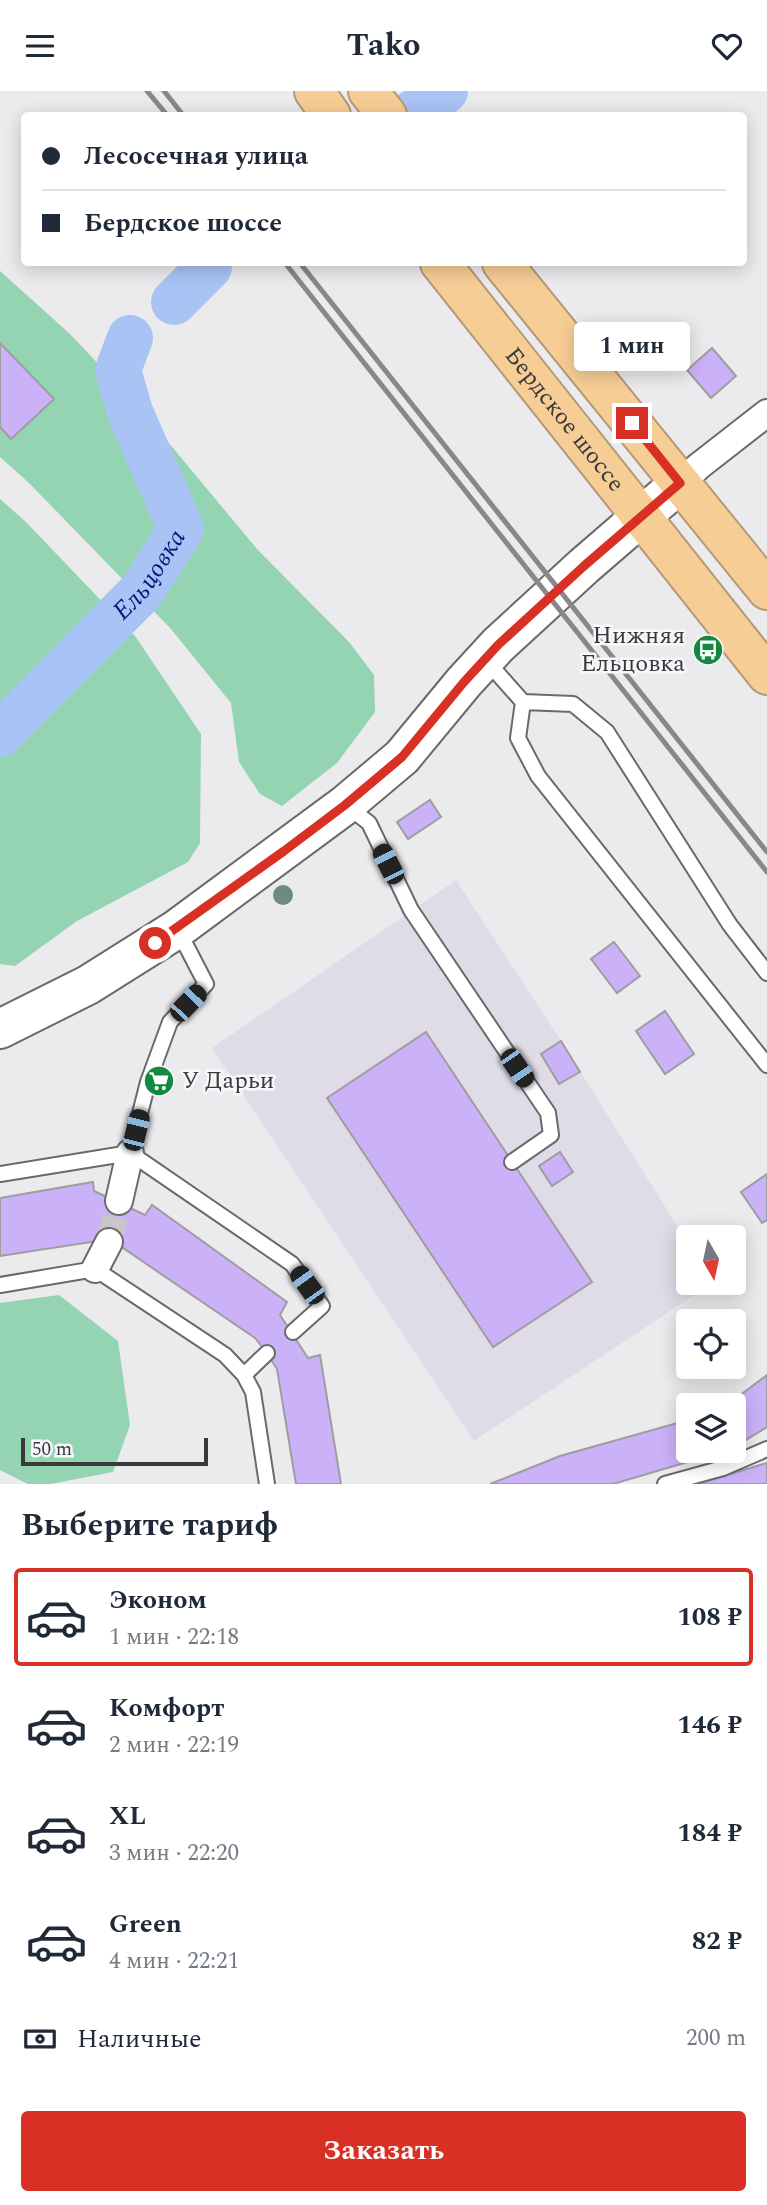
<!DOCTYPE html>
<html lang="ru">
<head>
<meta charset="utf-8">
<style>
  body { margin:0; font-family:Spectral,serif; background:#f2f2f3; color:#1f2937; height:100vh; display:flex; flex-direction:column; font-size:26px; white-space:nowrap }
  * { box-sizing:border-box; margin:0 }
  p { font-size:23px; color:#747a83 }
  .icon { flex:none; width:38px; height:38px; fill:none; stroke:currentColor; stroke-width:2; stroke-linecap:round; stroke-linejoin:round }
  .map { position:relative; height:1393px; overflow:hidden }
  .sheet { display:flex; flex-direction:column; background:#fff; flex:1 }
  .sheet>* { flex:none }
  .hud { position:absolute; left:21px; top:21px; width:726px; height:154px; border-radius:7px; box-shadow:0 4px 18px #0003; display:grid; align-content:center; height:154px; padding:0 21px; background:#fff }
  .needle { width:46px; rotate:171deg }
  .buttons { position:absolute; left:676px; top:1134px; display:grid; gap:14px }
  .buttons a { display:grid; place-items:center; width:70px; height:70px; border-radius:7px; background:#fff; box-shadow:0 4px 18px #0003; font-size:35px }
  .scale { position:absolute; left:21px; bottom:18px; width:187px; box-sizing:border-box; padding-left:7px; border:4px solid #39393a; border-top:0; font-size:19px; line-height:24px; white-space:nowrap; color:#39393a; -webkit-text-stroke:5px #f8f7fb; paint-order:stroke }
  .end { position:absolute; width:32px; height:32px; margin:-16px; border:9px solid #d93025; background:#fff; box-shadow:0 0 0 4px #fff }
  .from { border-radius:50% }
  .bubble { position:absolute; height:49px; border-radius:7px; background:#fff; box-shadow:0 4px 18px #0003; font-size:23px; font-weight:700; line-height:49px; text-align:center }
  .car { position:absolute; width:21px; height:42px; margin:-21px -10px; border-radius:9px; box-shadow:0 0 5px 2px #0007; background:linear-gradient(#222 24%,#8ab4d8 0 40%,#222 0 76%,#8ab4d8 0 86%,#222 0) }
  .hud b { display:flex; align-items:center; gap:24px; height:66px; font-size:26px }
  .hud b+b { border-top:2px solid #e0e1e3 }
  .hud i { width:18px; height:18px; background:#1f2937 }
  ul { padding:0; list-style:none }
  li { display:flex; align-items:center; gap:21px; height:98px; margin:0 14px 10px; padding:0 7px; border:4px solid transparent; border-radius:7px }
  li div { flex:1 }
  li b { display:block; font-size:26px }
  li em { font-style:normal; font-weight:700 }
  li.on { border-color:#d93025 }
  li>.icon { width:63px; height:63px; stroke-width:1.5 }
  h2 { padding:0 21px; font-size:32px; line-height:84px }
  .pay { display:flex; align-items:center; gap:18px; height:77px; padding:0 21px; font-size:26px }
  .pay p { margin-inline-start:auto }
  .primary-button { display:flex; gap:14px; margin-top:auto; padding:14px 21px }
  .primary-button a { flex:1; height:80px; border-radius:7px; background:#d93025; color:#fff; font-size:28px; font-weight:700; line-height:80px; text-align:center }
  header { display:flex; justify-content:space-between; align-items:center; height:91px; padding:0 21px; background:#fff; font-size:32px; font-weight:700 }
  .map>svg:first-child { display:block }
  .built { fill:#e0dce7 }
  .green { fill:#94d4b3 }
  .lines { fill:none; stroke-linecap:round; stroke-linejoin:round }
  .river { stroke:#a9c3f5; stroke-width:46 }
  .building { fill:#cbb1f8; stroke:#9e9da0; stroke-width:2 }
  .street-tunnel { stroke:#c7c7c9; stroke-width:26; stroke-dasharray:26 13; stroke-linecap:butt }
  .lane-casing { stroke:#6a696c; stroke-width:18 }
  .street-casing { stroke:#6a696c; stroke-width:30 }
  .secondary-casing { stroke:#6a696c; stroke-width:42 }
  .highway-casing { stroke:#b49976; stroke-width:42 }
  .lane { stroke:#fff; stroke-width:14 }
  .street { stroke:#fff; stroke-width:26 }
  .secondary { stroke:#fff; stroke-width:38 }
  .highway { stroke:#f7cd96; stroke-width:38 }
  .rail { stroke:#888889; stroke-width:5 }
  .tree { fill:#6f8a80 }
  .route { stroke:#d93025; stroke-width:9 }
  .labels { text-anchor:middle; dominant-baseline:central; stroke-width:5; stroke-linejoin:round; paint-order:stroke }
  .street-label { font-size:24px; fill:#39393a; stroke:#f8f7fb }
  .poi-label { font-size:24px; fill:#39393a; stroke:#f8f7fb; text-anchor:end }
  .water-label { font-size:26px; font-style:italic; fill:#001c78; stroke:#f8f7fb }
</style>
</head>
<body>
<header><svg class="icon" aria-label="menu" viewBox="0 0 24 24"><path d="M4 6h16M4 12h16M4 18h16"/></svg>Tako<svg class="icon" aria-label="heart" viewBox="0 0 24 24"><path d="M12 20l-8-8c-3-5 5-10 8-4 3-6 11-1 8 4z"/></svg></header>
<div class="map">
<svg width="767" height="1393" viewBox="0 0 767 1393">
  <rect width="100%" height="100%" fill="#ebeaed"/>
  <path class="built" d="M 456,789 L 561,950 L 688,1152 L 688,1192 L 712,1192 L 474,1350 L 212,957 Z"/>
  <path class="green" d="M 0,180 L 70,243 L 138,315 L 257,458 L 349,551 L 374,584 L 375,621 L 337,672 L 282,715 L 260,703 L 239,671 L 231,612 L 171,538 L 29,392 L 0,366 Z
    M 0,408 L 25,430 L 135,545 L 201,643 L 200,752 L 188,771 L 77,830 L 15,875 L 0,873 Z
    M 59,1204 L 118,1250 L 130,1334 L 113,1381 L 51,1393 L 28,1393 L 0,1379 L 0,1212 Z"/>
  <g class="lines">
    <g class="river">
      <path d="M 410,24 L 445,0"/>
      <path d="M 174,211 L 209,176"/>
      <path id="s1" d="M 0,643 L 142,500 L 181,438 L 130,321 L 118,279 L 130,247"/>
    </g>
  </g>
  <path class="building" d="M 0,252 L 54,308 L 11,348 L 0,336 Z
    M 712,257 L 736,285 L 711,307 L 687,279 Z
    M 430,709 L 441,726 L 408,748 L 397,731 Z
    M 614,851 L 640,885 L 617,902 L 591,868 Z
    M 665,920 L 694,963 L 665,983 L 636,940 Z
    M 426,941 L 592,1191 L 493,1256 L 327,1007 Z
    M 561,950 L 580,981 L 559,993 L 541,963 Z
    M 560,1061 L 573,1081 L 552,1095 L 539,1075 Z
    M 767,1083 L 767,1129 L 762,1132 L 741,1101 Z
    M 93,1091 L 94,1100 L 145,1124 L 152,1114 L 287,1211 L 280,1224 L 308,1267 L 320,1264 L 341,1393 L 296,1393 L 277,1278 L 267,1262 L 255,1247 L 123,1157 L 104,1149 L 0,1165 L 0,1107 Z
    M 767,1284 L 767,1336 L 733,1357 L 733,1314 L 727,1314 Z
    M 688,1329 L 688,1360 L 725,1360 L 613,1393 L 490,1393 L 560,1365 Z
    M 767,1372 L 767,1393 L 697,1393 Z"/>
  <g class="lines">
    <path class="street-tunnel" d="M 109,1151 L 119,1110"/>
    <g class="lane-casing">
      <path id="lane" d="M 492,576 L 523,611 L 573,613 L 607,641 L 730,834 L 767,882
        M 523,611 L 518,647 L 538,685 L 767,974
        M 346,714 L 369,732 L 411,819 L 548,1022 L 551,1044 L 512,1071
        M 178,839 L 206,893 L 170,931 L 148,991 L 130,1062 L 292,1173 L 322,1215 L 293,1241
        M 0,1083 L 130,1062
        M 0,1194 L 95,1178 L 225,1264 L 244,1284 L 253,1301 L 267,1393
        M 244,1284 L 267,1262
        M 665,1393 L 723,1377 L 767,1358"/>
    </g>
    <g class="street-casing">
      <path id="street" d="M 680,392 L 699,375 L 767,322
        M 119,1110 L 130,1062
        M 95,1178 L 109,1151"/>
    </g>
    <g class="secondary-casing">
      <path id="secondary" d="M 0,938 L 88,894 L 177,838 L 345,714 L 402,666 L 464,591 L 498,554 L 584,475 L 680,392"/>
    </g>
    <g class="highway-casing">
      <g id="highway">
        <path d="M 314,0 L 331,24"/>
        <path d="M 368,0 L 387,24"/>
        <path id="s2" d="M 440,172 L 767,584"/>
        <path d="M 502,172 L 767,499"/>
      </g>
    </g>
    <use href="#lane" class="lane"/>
    <use href="#street" class="street"/>
    <use href="#secondary" class="secondary"/>
    <use href="#highway" class="highway"/>
    <path class="rail" d="M 147,0 L 167,24
      M 164,0 L 183,24
      M 285,172 L 767,781
      M 300,172 L 767,761"/>
  </g>
  <circle class="tree" cx="283" cy="804" r="10"/>
  <g class="lines">
    <path class="route" d="M 155,852 L 284,760 L 345,714 L 402,666 L 464,591 L 498,554 L 584,475 L 680,392 L 632,332"/>
  </g>
  <defs>
    <g id="bus-disc" transform="scale(1.575)"><circle r="9.5" fill="#138841" stroke="#f8f7fb"/><path d="M-5-6H5V4H4V6H2V4H-2V6H-4V4H-5ZM-3.5-4V0h7V-4ZM-3.5 1.2v1.5H-2V1.2ZM2 1.2v1.5H3.5V1.2Z" fill="#fff"/></g>
    <g id="supermarket-disc" transform="scale(1.575)"><circle r="9.5" fill="#138841" stroke="#f8f7fb"/><path d="M-6-5.5h2.5l.6 2H6L4.5 2H-2.5L-4.4-4H-6ZM-1.5 3.2a1.3 1.3 0 1 0 .1 0ZM3 3.2a1.3 1.3 0 1 0 .1 0Z" fill="#fff"/></g>
  </defs>
  <g fill-rule="evenodd">
    <use href="#bus-disc" x="708" y="559"/>
    <use href="#supermarket-disc" x="159" y="990"/>
  </g>
  <g class="labels">
    <g class="street-label">
      <text stroke="none"><textPath href="#s2" startOffset="200">Бердское шоссе</textPath></text>
    </g>
    <g class="poi-label">
      <text x="685" y="545">Нижняя<tspan x="685" dy="28">Ельцовка</tspan></text>
      <text x="182" y="990" text-anchor="start">У Дарьи</text>
    </g>
    <g class="water-label">
      <text stroke="none"><textPath href="#s1" startOffset="219">Ельцовка</textPath></text>
    </g>
  </g>
</svg>
<div class="buttons">
<a><svg class="needle" viewBox="-14 -14 28 28"><path d="M0-13l5 13h-10z" fill="#e53935"/><path d="M0 13l5-13h-10z" fill="#747a83"/></svg></a>
<a><svg class="icon" aria-label="locate" viewBox="0 0 24 24"><circle cx="12" cy="12" r="6"/><path d="M12 2v4M12 18v4M2 12h4M18 12h4"/></svg></a>
<a><svg class="icon" aria-label="layers" viewBox="0 0 24 24"><path d="M12 4l9 5-9 5-9-5zM3 14l9 5 9-5"/></svg></a>
</div>
<div class="scale">50 m</div>
<i class="end from" style="left:155px;top:852px"></i>
<i class="end" style="left:632px;top:332px"></i>
<div class="bubble" style="left:574px;top:231px;width:116px">1 мин</div>
<i class="car" style="left:388px;top:773px;rotate:333deg"></i>
<i class="car" style="left:188px;top:912px;rotate:44deg"></i>
<i class="car" style="left:517px;top:977px;rotate:146deg"></i>
<i class="car" style="left:136px;top:1039px;rotate:14deg"></i>
<i class="car" style="left:307px;top:1194px;rotate:324deg"></i>
<div class="hud">
<b><i class="from"></i>Лесосечная улица</b>
<b><i></i>Бердское шоссе</b>
</div>
</div>
<section class="sheet">
<h2>Выберите тариф</h2>
<ul>
<li class="on"><svg class="icon" aria-label="car" viewBox="0 0 24 24"><path d="M5 17H2v-5l4-1 3-4h7l3 4 3 1v5h-3M9 17h6M6 11h13"/><circle cx="7" cy="17" r="2"/><circle cx="17" cy="17" r="2"/></svg><div><b>Эконом</b><p>1 мин · 22:18</p></div><em>108 ₽</em></li>
<li><svg class="icon" aria-label="car" viewBox="0 0 24 24"><path d="M5 17H2v-5l4-1 3-4h7l3 4 3 1v5h-3M9 17h6M6 11h13"/><circle cx="7" cy="17" r="2"/><circle cx="17" cy="17" r="2"/></svg><div><b>Комфорт</b><p>2 мин · 22:19</p></div><em>146 ₽</em></li>
<li><svg class="icon" aria-label="car" viewBox="0 0 24 24"><path d="M5 17H2v-5l4-1 3-4h7l3 4 3 1v5h-3M9 17h6M6 11h13"/><circle cx="7" cy="17" r="2"/><circle cx="17" cy="17" r="2"/></svg><div><b>XL</b><p>3 мин · 22:20</p></div><em>184 ₽</em></li>
<li><svg class="icon" aria-label="car" viewBox="0 0 24 24"><path d="M5 17H2v-5l4-1 3-4h7l3 4 3 1v5h-3M9 17h6M6 11h13"/><circle cx="7" cy="17" r="2"/><circle cx="17" cy="17" r="2"/></svg><div><b>Green</b><p>4 мин · 22:21</p></div><em>82 ₽</em></li>
</ul>
<div class="pay"><svg class="icon" aria-label="cash" viewBox="0 0 24 24"><path d="M3 7h18v10H3z"/><circle cx="12" cy="12" r="2"/></svg>Наличные<p>200 m</p></div>
<div class="primary-button"><a>Заказать</a></div>
</section>
</body>
</html>
